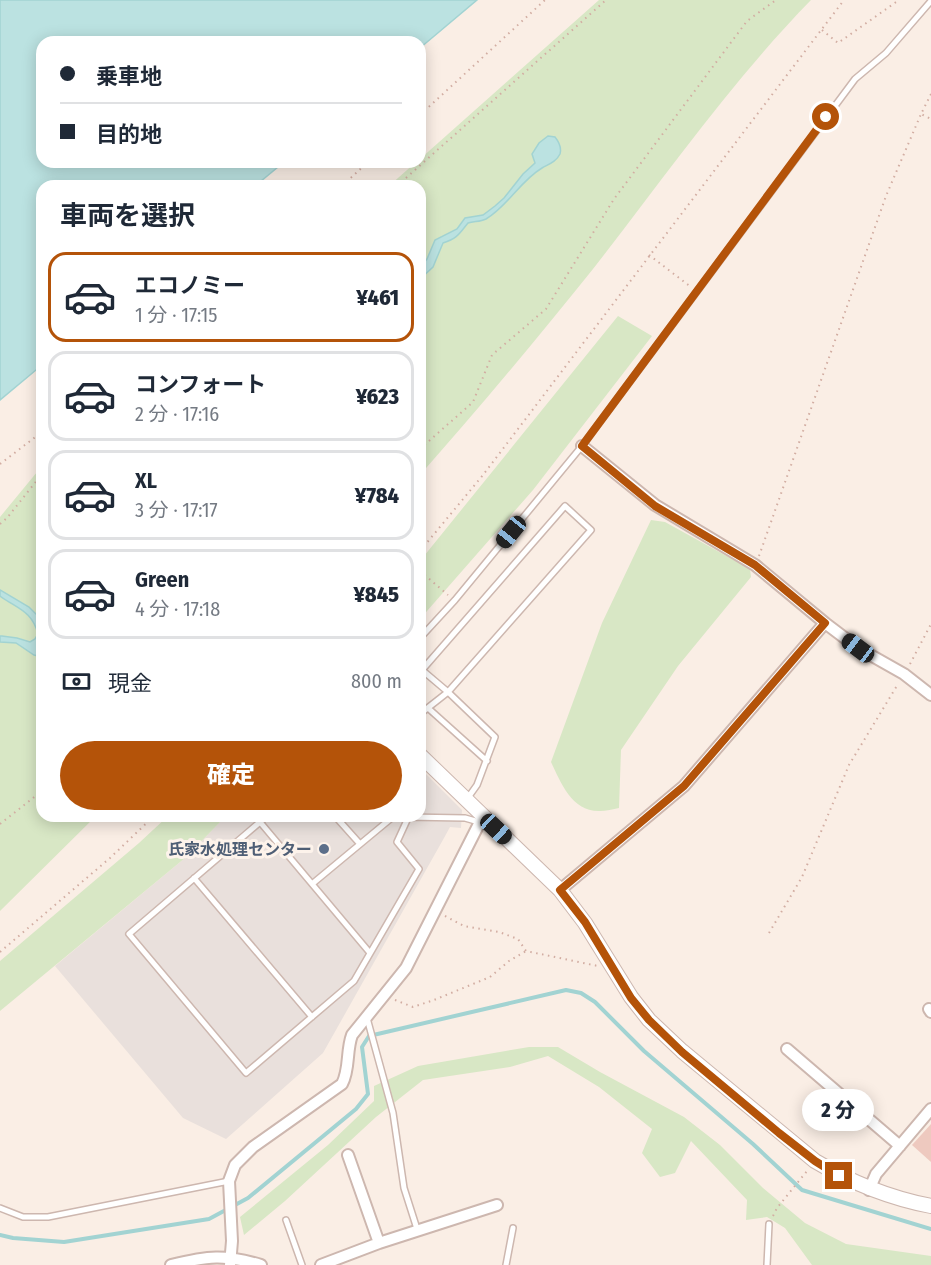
<!DOCTYPE html>
<html lang="ja">
<head>
<meta charset="utf-8">
<style>
  body { margin:0; font-family:"Fira Sans Condensed","Noto Sans JP",sans-serif; background:#f6f6f7; color:#1f2937; height:100vh; display:flex; flex-direction:column; font-size:22px; white-space:nowrap }
  * { box-sizing:border-box; margin:0 }
  p { font-size:20px; color:#747a83 }
  .icon { flex:none; width:33px; height:33px; fill:none; stroke:currentColor; stroke-width:2; stroke-linecap:round; stroke-linejoin:round }
  .map { position:relative; flex:1; overflow:hidden }
  .side { position:absolute; left:36px; top:180px; width:390px; height:642px; display:flex; flex-direction:column; background:#fff; border-radius:18px; box-shadow:0 3px 15px #0003 }
  .side>* { flex:none }
  .hud { position:absolute; left:36px; top:36px; width:390px; height:132px; border-radius:18px; box-shadow:0 3px 15px #0003; display:grid; align-content:center; height:132px; padding:0 24px; background:#fff }
  .end { position:absolute; width:27px; height:27px; margin:-14px; border:8px solid #b45309; background:#fff; box-shadow:0 0 0 3px #fff }
  .from { border-radius:50% }
  .bubble { position:absolute; height:42px; border-radius:21px; background:#fff; box-shadow:0 3px 15px #0003; font-size:20px; font-weight:800; line-height:42px; text-align:center }
  .car { position:absolute; width:18px; height:36px; margin:-18px -9px; border-radius:8px; box-shadow:0 0 4px 2px #0007; background:linear-gradient(#222 24%,#8ab4d8 0 40%,#222 0 76%,#8ab4d8 0 86%,#222 0) }
  .hud b { display:flex; align-items:center; gap:21px; height:57px; font-size:22px }
  .hud b+b { border-top:2px solid #e0e1e3 }
  .hud i { width:15px; height:15px; background:#1f2937 }
  ul { padding:0; list-style:none }
  li { display:flex; align-items:center; gap:18px; height:90px; margin:0 12px 9px; padding:0 12px; border:3px solid #e0e1e3; border-radius:18px }
  li div { flex:1 }
  li b { display:block; font-size:22px }
  li em { font-style:normal; font-weight:800 }
  li.selected { border-color:#b45309 }
  li>.icon { width:54px; height:54px; stroke-width:1.5 }
  h2 { padding:0 24px; font-size:27px; line-height:72px }
  .pay { display:flex; align-items:center; gap:15px; height:66px; padding:0 24px; font-size:22px }
  .pay p { margin-inline-start:auto }
  .button { display:flex; gap:12px; margin-top:auto; padding:12px 24px }
  .button a { flex:1; height:69px; border-radius:36px; background:#b45309; color:#fff; font-size:24px; font-weight:800; line-height:69px; text-align:center }
  .map>svg:first-child { display:block }
  .industrial { fill:#e9e0dc }
  .green { fill:#d8e7c5 }
  .water { fill:#bbe2e1; stroke:#a2d3d2; stroke-width:1.5 }
  .lines { fill:none; stroke-linecap:round; stroke-linejoin:round }
  .stream { stroke:#a2d3d2; stroke-width:4 }
  .building { fill:#eec9bf }
  .service-casing { stroke:#cdb7af; stroke-width:8 }
  .minor-casing { stroke:#cdb7af; stroke-width:14 }
  .tertiary-casing { stroke:#cdb7af; stroke-width:16 }
  .path { stroke:#d2ada2; stroke-width:2; stroke-dasharray:1.5 4.5; stroke-linecap:butt }
  .service { stroke:#fff; stroke-width:5 }
  .minor { stroke:#fff; stroke-width:10 }
  .tertiary { stroke:#fff; stroke-width:14 }
  .route { stroke:#b45309; stroke-width:8 }
  .service-dot { fill:#5c6f8a; stroke:#fdf3eb; stroke-width:2 }
  .labels { text-anchor:middle; dominant-baseline:central; stroke-width:6; stroke-linejoin:round; paint-order:stroke }
  .service-label { font-size:16px; font-weight:bold; fill:#4e5e75; stroke:#fdf3eb; text-anchor:end }
</style>
</head>
<body>
<div class="map">
<svg width="931" height="1265" viewBox="0 0 931 1265">
  <rect width="100%" height="100%" fill="#faeee5"/>
  <path class="industrial" d="M 420,768 L 462,810 L 461,828 L 450,827 L 444,838 L 323,1053 L 226,1139 L 183,1118 L 55,966 L 185,858 L 226,816 L 420,816 Z"/>
  <path class="green" d="M 599,0 L 811,0 C 730,83 664,178 593,269 C 537,339 479,408 420,475 L 420,186 L 389,186 L 416,162 L 420,162 L 420,159 Z
    M 618,316 L 652,336 L 533,490 L 420,619 L 420,561 Z
    M 42,466 L 42,816 L 96,816 L 0,911 L 0,517 Z
    M 651,520 L 665,522 L 750,569 L 751,577 L 678,666 L 621,750 L 619,808 C 613,809 606,811 600,811 C 572,812 561,783 551,762 L 602,623 Z
    M 168,816 L 226,816 L 185,858 L 0,1011 L 0,961 L 139,843 Z
    M 529,1047 L 558,1047 L 600,1072 L 684,1117 L 720,1145 L 763,1188 L 805,1223 L 846,1244 L 931,1256 L 931,1265 L 812,1265 L 785,1228 L 767,1217 L 746,1220 L 747,1200 L 691,1141 L 675,1173 L 660,1177 L 642,1153 L 652,1129 L 599,1087 L 548,1056 L 510,1067 L 423,1080 L 376,1117 L 285,1201 L 244,1235 L 240,1217 L 328,1145 L 374,1101 L 374,1086 L 418,1066 Z"/>
  <path class="water" d="M 0,0 L 477,0 L 420,48 L 420,42 L 42,42 L 42,162 L 284,162 L 255,186 L 42,186 L 42,365 L 0,400 Z
    M 548,136 L 555,137 C 559,142 562,147 560,154 C 556,162 549,164 542,168 C 520,181 508,206 486,219 C 480,222 474,221 468,223 C 459,234 458,238 443,243 L 433,267 L 420,279 L 420,267 L 427,259 L 435,240 L 457,229 L 465,218 L 483,215 L 495,206 L 504,198 L 523,174 L 535,163 L 532,154 L 539,143 Z
    M 0,590 L 29,607 L 42,620 L 42,657 L 34,655 L 16,643 L 0,642 L 0,636 L 2,636 L 17,638 L 30,642 L 35,639 L 38,634 C 32,611 18,609 0,596 Z"/>
  <g class="lines">
    <path class="stream" d="M 0,1235 L 13,1238 L 64,1242 L 209,1219 L 248,1198 L 356,1109 L 368,1094 L 362,1047 L 369,1036 L 566,990 L 581,993 L 595,1002 L 644,1051 L 753,1144 L 802,1190 L 931,1229"/>
  </g>
  <path class="building" d="M 931,1124 L 931,1162 L 912,1145 Z"/>
  <g class="lines">
    <g class="service-casing">
      <path id="service" d="M 420,638 L 455,600 L 582,446 L 855,79 L 886,53 L 931,1
        M 428,708 L 487,761
        M 420,714 L 448,692 L 422,670 L 565,506 L 591,530 L 448,692 L 495,737 L 477,785 L 467,799
        M 267,816 L 129,934 L 246,1073 L 354,981 L 419,869 L 397,842 L 408,818
        M 335,816 L 360,844
        M 407,817 L 465,818 L 479,822
        M 260,822 L 370,953
        M 194,878 L 312,1017
        M 312,884 L 394,816
        M 367,1018 L 393,1113 L 404,1188 L 418,1232
        M 0,1208 L 23,1217 L 48,1217 L 229,1181
        M 286,1220 L 302,1265
        M 506,1265 L 513,1228
        M 767,1265 L 769,1224"/>
    </g>
    <g class="minor-casing">
      <path id="minor" d="M 582,446 L 655,505 L 755,565 L 825,623
        M 560,890 L 684,786 L 825,623 L 858,648 L 904,674 L 931,695
        M 929,1009 L 931,1012
        M 787,1049 L 900,1146
        M 348,1155 L 379,1243
        M 869,1190 L 876,1174 L 931,1109
        M 171,1265 C 208,1256 224,1254 261,1265
        M 230,1265 L 232,1241 L 229,1181 L 235,1165 L 253,1147 L 342,1084 C 350,1069 346,1051 352,1035 L 406,968 L 483,816
        M 321,1265 L 379,1243 L 497,1205"/>
    </g>
    <g class="tertiary-casing">
      <path id="tertiary" d="M 420,755 L 560,890 L 585,923 L 631,997 L 649,1020 L 682,1051 L 815,1161 C 852,1183 889,1198 931,1206"/>
    </g>
    <path class="path" d="M 822,30 L 838,43 L 899,0
      M 931,94 L 921,114 L 931,119
      M 420,115 L 545,0
      M 342,186 L 368,162
      M 397,186 L 606,0
      M 649,255 L 691,287
      M 420,449 L 473,402 L 492,355 L 546,309 L 614,199 L 747,21 L 776,0
      M 0,464 L 42,432
      M 0,524 L 7,518 L 42,474
      M 420,551 L 483,475 L 844,0
      M 759,556 L 886,196 L 921,114
      M 420,571 L 448,595
      M 910,664 L 931,624
      M 0,824 L 42,791
      M 445,916 L 464,926 L 499,932 L 518,939 L 526,951 L 598,966
      M 769,933 L 802,877 L 849,765 L 898,684
      M 0,952 L 110,858 L 154,816
      M 395,1000 L 413,1007 L 434,1000 L 490,977 L 509,961 L 526,951
      M 773,1216 L 777,1208 L 807,1171"/>
    <use href="#service" class="service"/>
    <use href="#minor" class="minor"/>
    <use href="#tertiary" class="tertiary"/>
  </g>
  <g class="lines">
    <path class="route" d="M 826,117 L 582,446 L 655,506 L 755,565 L 825,623 L 684,786 L 560,890 L 585,922 L 631,998 L 649,1020 L 682,1052 L 779,1133 L 815,1161 L 839,1176"/>
  </g>
  <circle class="service-dot" cx="324" cy="849" r="6"/>
  <g class="labels">
    <g class="service-label">
      <text x="312" y="849">氏家水処理センター</text>
    </g>
  </g>
</svg>
<i class="end from" style="left:826px;top:117px"></i>
<i class="end" style="left:839px;top:1176px"></i>
<div class="bubble" style="left:802px;top:1089px;width:72px">2 分</div>
<i class="car" style="left:511px;top:532px;rotate:219deg"></i>
<i class="car" style="left:858px;top:648px;rotate:307deg"></i>
<i class="car" style="left:496px;top:829px;rotate:133deg"></i>
<div class="hud">
<b><i class="from"></i>乗車地</b>
<b><i></i>目的地</b>
</div>
<section class="side">
<h2>車両を選択</h2>
<ul>
<li class="selected"><svg class="icon" aria-label="car" viewBox="0 0 24 24"><path d="M5 17H2v-5l4-1 3-4h7l3 4 3 1v5h-3M9 17h6M6 11h13"/><circle cx="7" cy="17" r="2"/><circle cx="17" cy="17" r="2"/></svg><div><b>エコノミー</b><p>1 分 · 17:15</p></div><em>¥461</em></li>
<li><svg class="icon" aria-label="car" viewBox="0 0 24 24"><path d="M5 17H2v-5l4-1 3-4h7l3 4 3 1v5h-3M9 17h6M6 11h13"/><circle cx="7" cy="17" r="2"/><circle cx="17" cy="17" r="2"/></svg><div><b>コンフォート</b><p>2 分 · 17:16</p></div><em>¥623</em></li>
<li><svg class="icon" aria-label="car" viewBox="0 0 24 24"><path d="M5 17H2v-5l4-1 3-4h7l3 4 3 1v5h-3M9 17h6M6 11h13"/><circle cx="7" cy="17" r="2"/><circle cx="17" cy="17" r="2"/></svg><div><b>XL</b><p>3 分 · 17:17</p></div><em>¥784</em></li>
<li><svg class="icon" aria-label="car" viewBox="0 0 24 24"><path d="M5 17H2v-5l4-1 3-4h7l3 4 3 1v5h-3M9 17h6M6 11h13"/><circle cx="7" cy="17" r="2"/><circle cx="17" cy="17" r="2"/></svg><div><b>Green</b><p>4 分 · 17:18</p></div><em>¥845</em></li>
</ul>
<div class="pay"><svg class="icon" aria-label="cash" viewBox="0 0 24 24"><path d="M3 7h18v10H3z"/><circle cx="12" cy="12" r="2"/></svg>現金<p>800 m</p></div>
<div class="button"><a>確定</a></div>
</section>
</div>
</body>
</html>
